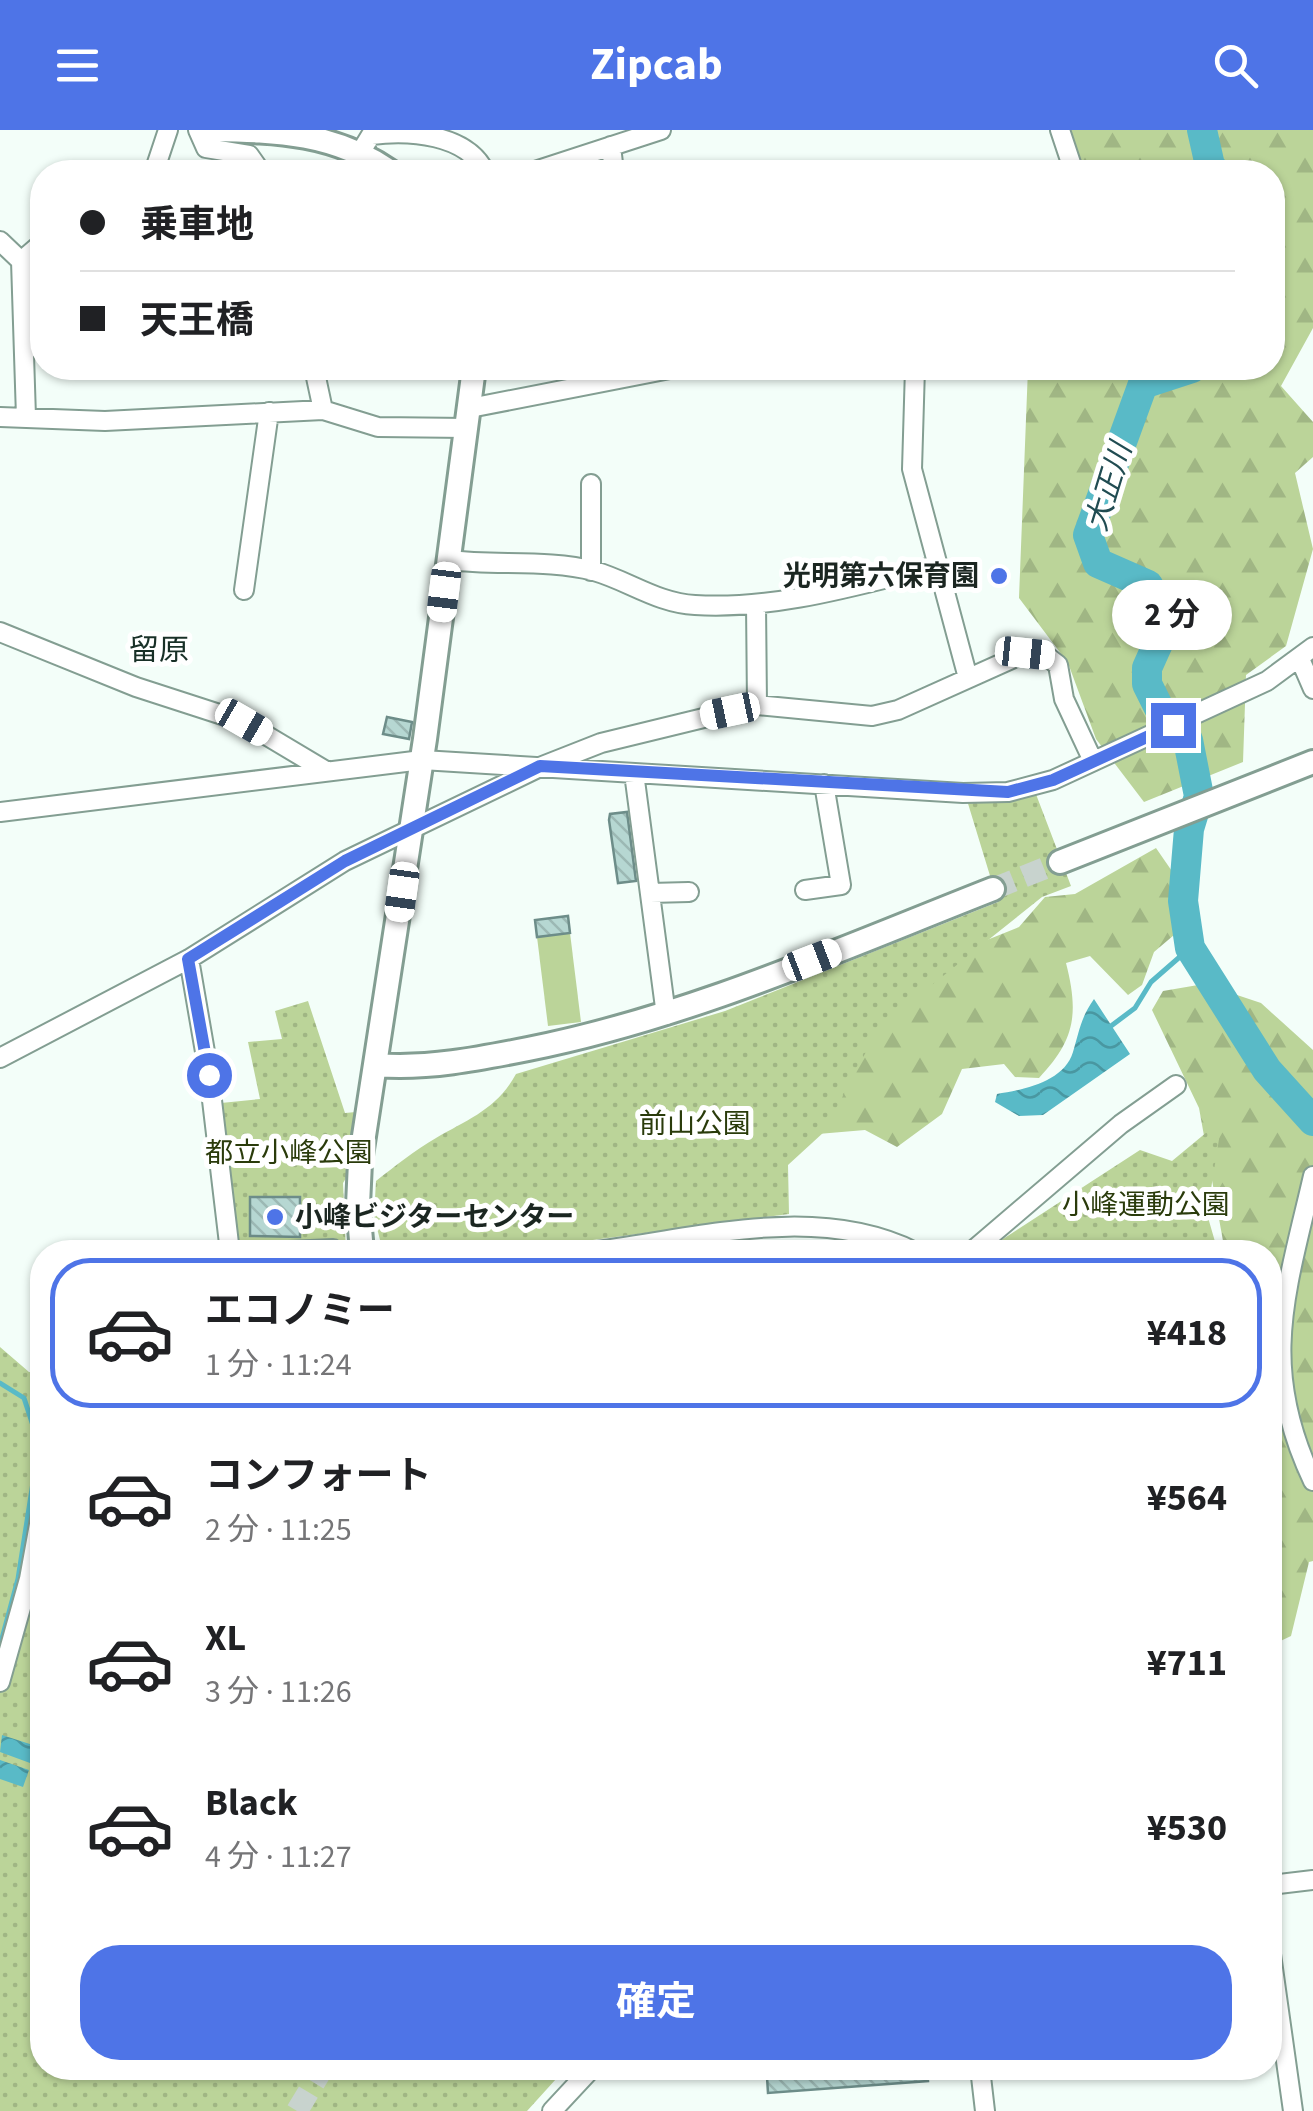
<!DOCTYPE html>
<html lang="ja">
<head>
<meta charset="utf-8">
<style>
  body { margin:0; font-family:"Source Sans 3","Noto Sans JP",sans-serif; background:#f6f6f6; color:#202124; height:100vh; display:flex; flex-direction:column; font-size:38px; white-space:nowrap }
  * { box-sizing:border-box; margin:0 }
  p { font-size:32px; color:#757577 }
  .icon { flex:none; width:55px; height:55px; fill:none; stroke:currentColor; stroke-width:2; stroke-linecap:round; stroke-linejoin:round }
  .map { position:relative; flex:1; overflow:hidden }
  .panel { position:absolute; left:30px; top:1110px; width:1252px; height:840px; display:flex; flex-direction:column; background:#fff; border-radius:40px; box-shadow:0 2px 8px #0004 }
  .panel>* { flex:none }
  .top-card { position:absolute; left:30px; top:30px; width:1255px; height:220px; border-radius:40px; box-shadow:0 2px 8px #0004; display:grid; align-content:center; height:220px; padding:0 50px; background:#fff }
  .end { position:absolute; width:45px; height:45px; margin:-22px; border:12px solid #4e74e7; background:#fff; box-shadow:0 0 0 5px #fff }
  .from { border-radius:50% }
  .bubble { position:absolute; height:70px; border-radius:35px; background:#fff; box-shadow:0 2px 8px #0004; font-size:32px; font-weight:700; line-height:70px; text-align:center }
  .car { position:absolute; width:30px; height:60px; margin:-30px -15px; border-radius:12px; box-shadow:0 0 8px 2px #0007; background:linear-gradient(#fff 24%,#345 0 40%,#fff 0 76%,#345 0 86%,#fff 0) }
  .top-card b { display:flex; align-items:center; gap:35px; height:95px; font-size:38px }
  .top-card b+b { border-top:2px solid #e0e0e0 }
  .top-card i { width:25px; height:25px; background:#202124 }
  ul { padding:18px 0 0; list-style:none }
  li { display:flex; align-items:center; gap:30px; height:150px; margin:0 20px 15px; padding:0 30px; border:5px solid transparent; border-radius:40px }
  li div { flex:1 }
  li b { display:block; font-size:38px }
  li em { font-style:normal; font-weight:700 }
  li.selected { border-color:#4e74e7 }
  li>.icon { width:90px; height:90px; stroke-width:1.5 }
  .button { display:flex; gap:20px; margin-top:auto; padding:20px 50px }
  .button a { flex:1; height:115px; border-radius:40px; background:#4e74e7; color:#fff; font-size:40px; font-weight:700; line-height:115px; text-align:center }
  header { display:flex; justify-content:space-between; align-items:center; height:130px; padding:0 50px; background:#4e74e7; color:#fff; font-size:45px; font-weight:700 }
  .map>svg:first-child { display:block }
  .green { fill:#bbd499 }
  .forest { fill:url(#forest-firs) }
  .park { fill:url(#park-dots) }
  .water { fill:url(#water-waves) }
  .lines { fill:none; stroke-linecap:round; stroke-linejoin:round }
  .stream { stroke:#59bac7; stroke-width:5 }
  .river { stroke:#59bac7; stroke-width:30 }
  .building { fill:url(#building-back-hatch); stroke:#6d8d89; stroke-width:2.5 }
  .major-tunnel { stroke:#c8d3ce; stroke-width:22; stroke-dasharray:22 11; stroke-linecap:butt }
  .minor-casing { stroke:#839e92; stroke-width:22 }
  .major-casing { stroke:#839e92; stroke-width:28 }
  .minor { stroke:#fff; stroke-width:18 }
  .major { stroke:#fff; stroke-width:22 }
  .route { stroke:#4e74e7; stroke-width:12 }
  .poi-dot { fill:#4e74e7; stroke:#fff; stroke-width:4 }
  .labels { text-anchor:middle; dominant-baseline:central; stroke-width:10; stroke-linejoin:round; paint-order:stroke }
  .poi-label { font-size:28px; font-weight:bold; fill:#1b2621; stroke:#fff; text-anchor:end }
  .park-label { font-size:28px; fill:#2a3b0b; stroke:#fff }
  .water-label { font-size:30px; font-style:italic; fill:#214c52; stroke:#fff }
  .neighbourhood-label { font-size:30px; fill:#183027; stroke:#fff }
</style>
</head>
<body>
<header><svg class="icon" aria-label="menu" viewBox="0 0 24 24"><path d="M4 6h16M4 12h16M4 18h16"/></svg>Zipcab<svg class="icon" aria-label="search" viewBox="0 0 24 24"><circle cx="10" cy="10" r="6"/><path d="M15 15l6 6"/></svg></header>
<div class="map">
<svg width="1313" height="1981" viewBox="0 0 1313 1981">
  <defs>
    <pattern id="forest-firs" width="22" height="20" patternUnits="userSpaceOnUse" patternTransform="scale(2.5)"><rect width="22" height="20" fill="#bbd499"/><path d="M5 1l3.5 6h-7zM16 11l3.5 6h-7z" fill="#a0b684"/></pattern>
    <pattern id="park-dots" width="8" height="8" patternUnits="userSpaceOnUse" patternTransform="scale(2.5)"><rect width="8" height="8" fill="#bbd499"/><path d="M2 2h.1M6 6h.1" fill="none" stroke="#a0b684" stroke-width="1.8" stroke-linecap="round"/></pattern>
    <pattern id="water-waves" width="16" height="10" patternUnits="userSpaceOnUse" patternTransform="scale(2.5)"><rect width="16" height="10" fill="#59bac7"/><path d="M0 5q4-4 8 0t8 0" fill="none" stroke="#4997a1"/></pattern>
    <pattern id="building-back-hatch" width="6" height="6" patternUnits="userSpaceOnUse" patternTransform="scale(2.5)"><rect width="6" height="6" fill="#b6d7d2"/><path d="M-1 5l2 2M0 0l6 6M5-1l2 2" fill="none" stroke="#9cb8b4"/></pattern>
  </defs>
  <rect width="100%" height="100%" fill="#f3fef9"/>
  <path class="green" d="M 570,803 L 581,892 L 548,896 L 537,807 Z"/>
  <path class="forest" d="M 1065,0 L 1313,0 L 1313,198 L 1281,256 L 1313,292 L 1313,327 L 1295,343 L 1313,419 L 1286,516 L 1246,545 L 1243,632 L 1144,672 L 1096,609 L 1068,533 L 1019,468 L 1028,238 L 1272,238 L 1272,42 L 1100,42 L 1079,38 Z
    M 1156,718 L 1176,747 L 1174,805 L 1154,822 L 1142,855 L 1128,865 L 1090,826 L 1066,833 C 1079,884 1075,910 1039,948 L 1015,947 L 1004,934 L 962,939 L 942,984 L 897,1017 L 865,1000 L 818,1004 L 479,1122 L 972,816 L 1019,797 L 1045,767 L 1075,764 Z
    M 1204,854 L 1261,873 L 1313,920 L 1313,1431 L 1309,1432 L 1291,1506 L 1270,1516 L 1270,1122 L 1225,1122 L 1199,978 L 1152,880 L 1163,861 Z"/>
  <path class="park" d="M 1034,659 L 1071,756 L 1042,767 L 879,897 L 824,1002 L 788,1035 L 789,1084 L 502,1122 L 383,1122 L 374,1086 L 376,1051 C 395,1036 415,1020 436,1008 C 469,989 497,979 516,944 L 725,881 L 998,772 L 966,667 Z
    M 308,871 L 345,983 L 356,982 L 348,1045 L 343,1053 L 346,1122 L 228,1122 L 221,973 L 260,969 L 248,912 L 282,909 L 275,881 Z
    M 1213,997 L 1220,1003 L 1207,1084 L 1218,1122 L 983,1122 L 1140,1020 L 1172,1031 Z
    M 0,1217 L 29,1242 L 42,1243 L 42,1938 L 566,1938 L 527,1981 L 0,1981 Z"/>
  <path class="water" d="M 1094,869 L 1130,924 L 1043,985 L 1019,986 L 995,972 L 997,964 C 1023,960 1064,952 1073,922 C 1079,902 1081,887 1094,869 Z
    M 2,1605 L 36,1616 L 30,1633 L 0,1622 Z
    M 0,1630 L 29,1640 L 23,1657 L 0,1649 Z"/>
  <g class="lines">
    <path class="stream" d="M 1111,896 L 1135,878 L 1151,852 L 1190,818
      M 0,1253 L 24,1268 L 39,1314 L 18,1449 L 0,1516"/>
    <path class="river" d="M 1202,0 L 1211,40 L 1216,42
      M 1192,238 L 1143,254 L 1088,405 L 1098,433 L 1148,455 L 1163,482 L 1160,509 L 1147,538 L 1147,554 L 1160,580 L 1188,610 L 1199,666 L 1189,699 L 1183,771 L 1190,818 L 1267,940 L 1313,991"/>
  </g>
  <path class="building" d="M 387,587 L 412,592 L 409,609 L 383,604 Z
    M 627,682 L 636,751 L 618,753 L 609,690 L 610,684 Z
    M 568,786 L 570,803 L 537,807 L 535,790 Z
    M 250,1067 L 300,1067 L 300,1107 L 250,1106 Z
    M 791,1938 L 927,1938 L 928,1951 L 768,1963 L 767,1947 L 792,1945 Z"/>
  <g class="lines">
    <path class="major-tunnel" d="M 993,759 L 1060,732
      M 297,1981 L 323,1938"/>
    <g class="minor-casing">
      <path id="minor" d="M 198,0 L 206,18 L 249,25 L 261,42
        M 1060,0 L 1074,42
        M 611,16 L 614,42
        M 360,23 L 371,5 C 409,0 467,4 485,42
        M 154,42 L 168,0
        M 532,42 L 661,0
        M 0,111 L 21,131 L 26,287
        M 21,131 L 42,113
        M 314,238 L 323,280
        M 915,238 L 912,339 L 968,548
        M 470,278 L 675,238
        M 0,287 L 105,291 L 323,280 L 378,297 L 467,298
        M 591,354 L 591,441
        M 449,430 C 496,436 548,429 594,441 C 629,451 657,473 695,475 C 776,480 858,455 936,436
        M 244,460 L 269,282
        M 756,474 L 757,575
        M 0,502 L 136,557 L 244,592 L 326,641
        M 1300,529 L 1313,559
        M 634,643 L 666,885
        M 0,682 L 422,630 L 963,663 L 1008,662 L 1053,650 L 1267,551 L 1313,517
        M 805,760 L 841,755 L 824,654
        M 650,763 L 689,762
        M 189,829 L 209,945 L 230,1122
        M 0,928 L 189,829 L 345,731 L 540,637 L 601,613 L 757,575 L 872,586 L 898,580 L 1025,523 L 1045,525 L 1058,535 L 1064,569 L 1093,631
        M 1313,1046 C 1286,1163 1258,1236 1313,1351
        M 266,1122 L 333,1119
        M 589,1122 C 694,1109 816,1072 915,1122
        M 971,1122 L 1121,994 L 1176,955
        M 0,1552 L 29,1449 L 42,1378
        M 1270,1755 L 1313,1750
        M 1270,1817 L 1293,1981
        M 980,1938 L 985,1981
        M 552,1981 L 592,1938"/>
    </g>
    <g class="major-casing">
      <path id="major" d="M 212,0 C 278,1 335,3 391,42
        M 1060,732 L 1313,632
        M 377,935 C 427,939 478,929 528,919 C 689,887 840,819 993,759
        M 362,1122 L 358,1075 L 360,1032 L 425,609 L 474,238"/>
    </g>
    <use href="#minor" class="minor"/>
    <use href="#major" class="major"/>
  </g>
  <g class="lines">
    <path class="route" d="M 209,945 L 188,829 L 345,731 L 540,636 L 1008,662 L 1053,650 L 1173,595"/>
  </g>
  <g class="poi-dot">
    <circle cx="999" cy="446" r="10"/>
    <circle cx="275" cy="1087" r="10"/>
  </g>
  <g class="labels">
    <g class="poi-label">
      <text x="979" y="446">光明第六保育園</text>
      <text x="295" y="1087" text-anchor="start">小峰ビジターセンター</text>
    </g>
    <g class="park-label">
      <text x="695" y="994">前山公園</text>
      <text x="289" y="1023">都立小峰公園</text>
      <text x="1146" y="1075">小峰運動公園</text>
    </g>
    <g class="water-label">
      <text transform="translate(1109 357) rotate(-73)">大正川</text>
    </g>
    <g class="neighbourhood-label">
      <text x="159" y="520">留原</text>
    </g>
  </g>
</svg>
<i class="end from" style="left:209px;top:945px"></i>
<i class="end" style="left:1173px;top:595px"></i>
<div class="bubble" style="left:1112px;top:450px;width:120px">2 分</div>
<i class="car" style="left:444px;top:462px;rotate:187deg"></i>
<i class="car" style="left:1025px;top:523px;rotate:96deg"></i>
<i class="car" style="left:730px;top:581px;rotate:258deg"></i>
<i class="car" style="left:244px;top:592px;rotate:120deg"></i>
<i class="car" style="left:402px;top:762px;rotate:188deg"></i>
<i class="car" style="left:812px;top:830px;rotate:69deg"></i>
<div class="top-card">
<b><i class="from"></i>乗車地</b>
<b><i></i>天王橋</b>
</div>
<section class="panel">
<ul>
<li class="selected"><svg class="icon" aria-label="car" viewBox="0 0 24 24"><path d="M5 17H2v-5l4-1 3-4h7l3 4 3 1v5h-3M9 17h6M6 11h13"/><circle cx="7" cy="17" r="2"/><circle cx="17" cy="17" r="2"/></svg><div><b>エコノミー</b><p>1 分 · 11:24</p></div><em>¥418</em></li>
<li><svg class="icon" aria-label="car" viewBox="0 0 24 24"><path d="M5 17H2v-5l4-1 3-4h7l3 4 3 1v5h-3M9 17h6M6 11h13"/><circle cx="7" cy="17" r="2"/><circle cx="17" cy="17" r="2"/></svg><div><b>コンフォート</b><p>2 分 · 11:25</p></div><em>¥564</em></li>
<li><svg class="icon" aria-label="car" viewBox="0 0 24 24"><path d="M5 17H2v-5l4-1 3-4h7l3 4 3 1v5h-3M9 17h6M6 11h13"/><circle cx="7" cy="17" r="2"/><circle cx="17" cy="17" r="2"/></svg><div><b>XL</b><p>3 分 · 11:26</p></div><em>¥711</em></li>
<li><svg class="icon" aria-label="car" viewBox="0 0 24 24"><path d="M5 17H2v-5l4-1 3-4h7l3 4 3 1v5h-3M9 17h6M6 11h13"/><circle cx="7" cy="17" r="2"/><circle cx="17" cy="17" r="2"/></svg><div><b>Black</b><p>4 分 · 11:27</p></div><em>¥530</em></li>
</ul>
<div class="button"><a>確定</a></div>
</section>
</div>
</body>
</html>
